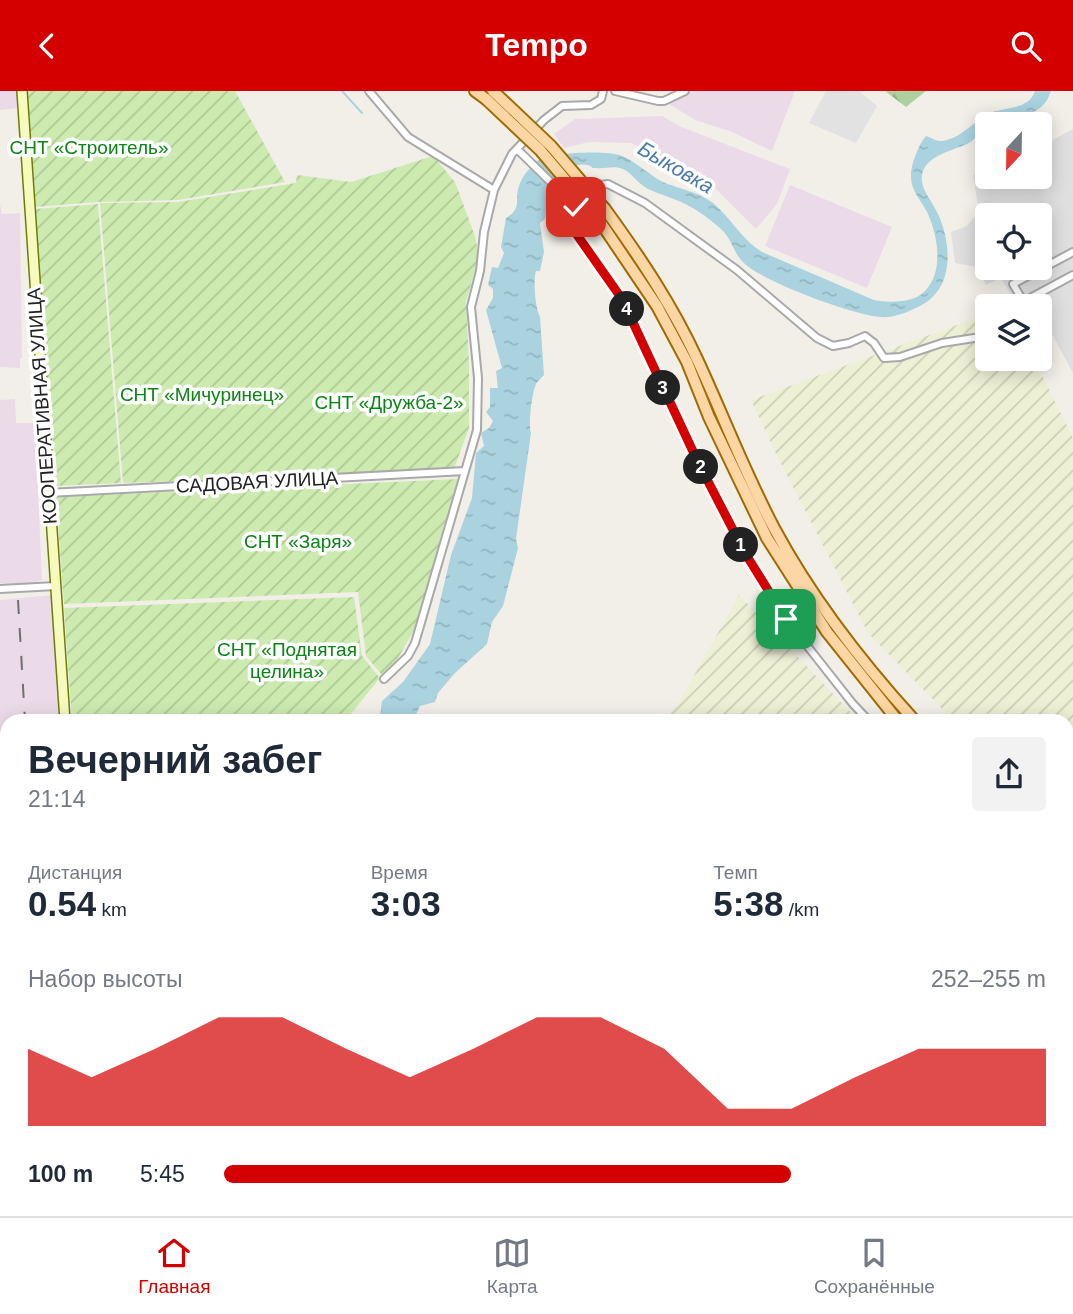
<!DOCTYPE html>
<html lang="ru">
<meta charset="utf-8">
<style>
body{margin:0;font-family:Helvetica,sans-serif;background:#f2f2f3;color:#1f2937;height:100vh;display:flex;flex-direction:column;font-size:26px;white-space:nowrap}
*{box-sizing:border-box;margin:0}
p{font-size:23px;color:#747a83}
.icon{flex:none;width:38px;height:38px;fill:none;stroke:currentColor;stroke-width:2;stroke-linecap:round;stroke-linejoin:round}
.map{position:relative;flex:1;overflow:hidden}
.panel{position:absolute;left:0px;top:623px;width:1074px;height:502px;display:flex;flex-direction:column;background:#fff;border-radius:21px 21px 0 0;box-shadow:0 4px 18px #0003}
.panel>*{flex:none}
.needle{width:46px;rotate:202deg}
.fabs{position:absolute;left:975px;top:21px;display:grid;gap:14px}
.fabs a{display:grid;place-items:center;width:77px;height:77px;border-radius:7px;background:#fff;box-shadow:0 4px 18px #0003;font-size:35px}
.pin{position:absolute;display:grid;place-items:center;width:60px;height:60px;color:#fff;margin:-30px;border-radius:14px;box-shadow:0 4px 10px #0006}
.km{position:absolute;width:35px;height:35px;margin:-18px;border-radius:50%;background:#222;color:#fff;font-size:19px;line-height:35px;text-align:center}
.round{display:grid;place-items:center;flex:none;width:74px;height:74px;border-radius:7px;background:#f2f2f3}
.overview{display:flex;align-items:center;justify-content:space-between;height:119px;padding:0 28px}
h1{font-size:38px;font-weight:700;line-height:52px}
.figures{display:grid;grid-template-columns:repeat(3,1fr);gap:10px;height:119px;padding:7px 28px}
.figures div{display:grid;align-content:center}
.figures b{font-size:35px;font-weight:700}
.figures small{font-size:19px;font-weight:400}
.figures p{font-size:19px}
.chart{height:196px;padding:14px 28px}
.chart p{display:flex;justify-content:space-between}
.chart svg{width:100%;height:126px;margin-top:7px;fill:#d40000;opacity:.7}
ul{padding:0 28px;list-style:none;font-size:23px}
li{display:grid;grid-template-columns:112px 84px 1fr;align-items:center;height:52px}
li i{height:18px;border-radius:9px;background:#d40000}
header{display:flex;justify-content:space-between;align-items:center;height:91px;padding:0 28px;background:#d40000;color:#fff;font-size:32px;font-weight:700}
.dock{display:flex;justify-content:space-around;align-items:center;height:98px;border-top:2px solid #e0e1e3;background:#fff;font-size:19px;color:#747a83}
.dock a{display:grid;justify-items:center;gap:4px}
.dock .current{color:#d40000}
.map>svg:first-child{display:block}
.residential{fill:#e0dfdf;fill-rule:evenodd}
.industrial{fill:#ebdbe8}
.farmland{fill:url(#farmland-furrows)}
.forest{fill:url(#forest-firs)}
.garden{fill:url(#garden-furrows)}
.parking{fill:#e2e2e2}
.water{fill:url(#water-ripples)}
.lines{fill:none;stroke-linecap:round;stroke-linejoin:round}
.stream{stroke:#aad3df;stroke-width:2}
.street-casing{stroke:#a9a9a9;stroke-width:10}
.secondary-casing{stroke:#707d05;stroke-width:12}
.primary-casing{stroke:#a06b00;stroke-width:14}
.street{stroke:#fff;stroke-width:6}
.secondary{stroke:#f7fabf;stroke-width:9}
.primary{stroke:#fcd6a4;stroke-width:10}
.rail{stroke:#707070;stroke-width:2;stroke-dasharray:14 14;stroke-linecap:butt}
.primary-bridge-casing{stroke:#a06b00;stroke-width:14;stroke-linecap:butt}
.primary-bridge{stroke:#fcd6a4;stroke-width:10}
.route-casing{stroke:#fff;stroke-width:14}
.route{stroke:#d40000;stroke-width:9}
.labels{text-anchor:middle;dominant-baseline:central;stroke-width:7;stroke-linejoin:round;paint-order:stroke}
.park-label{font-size:19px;fill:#0c8416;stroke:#fff}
.street-label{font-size:19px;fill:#222;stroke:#fff}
.water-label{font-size:21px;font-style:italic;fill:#4a7aab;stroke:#fff}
</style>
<header><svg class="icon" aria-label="back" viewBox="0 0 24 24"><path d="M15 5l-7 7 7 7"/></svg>Tempo<svg class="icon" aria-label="search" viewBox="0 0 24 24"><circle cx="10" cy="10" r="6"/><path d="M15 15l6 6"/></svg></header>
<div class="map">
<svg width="1073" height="1125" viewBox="0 0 1073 1125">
<defs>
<pattern id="farmland-furrows" width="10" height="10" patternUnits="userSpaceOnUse" patternTransform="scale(1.75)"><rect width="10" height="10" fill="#eef0d5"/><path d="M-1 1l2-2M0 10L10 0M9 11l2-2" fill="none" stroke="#ccceb7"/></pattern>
<pattern id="forest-firs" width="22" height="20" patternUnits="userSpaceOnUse" patternTransform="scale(1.75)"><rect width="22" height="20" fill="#add19e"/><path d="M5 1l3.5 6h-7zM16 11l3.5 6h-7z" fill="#95b388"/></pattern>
<pattern id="garden-furrows" width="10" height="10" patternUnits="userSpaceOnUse" patternTransform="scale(1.75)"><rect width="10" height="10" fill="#cdebb0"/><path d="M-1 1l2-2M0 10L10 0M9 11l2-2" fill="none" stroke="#b0c997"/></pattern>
<pattern id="water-ripples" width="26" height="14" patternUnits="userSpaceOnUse" patternTransform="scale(1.75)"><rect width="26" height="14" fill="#aad3df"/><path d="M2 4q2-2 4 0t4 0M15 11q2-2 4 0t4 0" fill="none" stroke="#92b5bf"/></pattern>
</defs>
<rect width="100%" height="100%" fill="#f2efe9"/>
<path class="residential" d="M1073,38V282L1040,221V215H1017L1001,187L986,194L977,176L955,172L951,141L967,135L979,121L973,84L987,78V86H1040V56ZM987,124H1040V177H987Z"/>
<path class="industrial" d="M0,0H18L19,17L0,19Z
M691,0H795L772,60L732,41L695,29L669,13Z
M662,25L679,35L790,78L777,113L756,138L713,95L631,52L589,51L564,57L554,43L575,28Z
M790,94L892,136L867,197L765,155Z
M0,113L2,123L20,122L22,267L20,268V277L0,276Z
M15,308L16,332H35L42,489L29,494L0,492V309Z
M53,504L61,630H7V795L0,819V509Z
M7,819V973L0,975V845Z"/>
<path class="farmland" d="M987,223V268H1034L1073,347V739L1068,736V630H954L868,542L777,365L751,309Z
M739,504L859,630H663L677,615Z
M1068,809L1073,813V1125H809L806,1118H1068Z"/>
<path class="forest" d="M885,0H926L906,16Z"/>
<path class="garden" d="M26,0H235L285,91L178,109L98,111L35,116Z
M433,65L455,91L475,145L479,166L466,211L469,272V337L454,378L342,385L123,392L100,112L178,111L296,92L297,84L351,91Z
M98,113L121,392L55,395L35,118Z
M458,388L414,539L397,569L382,584L366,565L358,501L64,513L56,406Z
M354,506L362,565L380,587L345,630H72L64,517Z
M7,982V1118H518L521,1125H4L0,1084V991Z"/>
<path class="parking" d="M826,0H859L877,15L856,52L809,32Z"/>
<path class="water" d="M1035,0H1051C1045,17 1038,20 1021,25C1013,27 1007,31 999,30L995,33H987V36C979,40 976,49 967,53C954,59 929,64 923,80C917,95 932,109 938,123C952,154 955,199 918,216C910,220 898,225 888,226C864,229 764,191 745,173C734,164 732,148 722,139C712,130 698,119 687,114C675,107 660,104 648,98C638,93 632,82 623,78C614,74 606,78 597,77C587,77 596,76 587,74C572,71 560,84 550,92L545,128L540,132L544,161L540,180H536C533,188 535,217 540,226L544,284C542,286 537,291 536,293C532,302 528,334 531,342L516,448L518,457L503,515L492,531L487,553L455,582L438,602L435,611L420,615L413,630H377L380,626L382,610L403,591L430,553L451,464L472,407L476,362L484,355L481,342L489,337L493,330L486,321L490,316V297H498L496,280L502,277L486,219L493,207V198L488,194L492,176L498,177L504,162L501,156L506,127C523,117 514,109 519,95C522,85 530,76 538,70C551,61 608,59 622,65C638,72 649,84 663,91C679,98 699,101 713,112C731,127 742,149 762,161L874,209C890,212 914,212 925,200C944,180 938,146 928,123C922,110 910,100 911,84C911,73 919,53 926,45C935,48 937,52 947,49C963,45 974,30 988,23C1005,15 1028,20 1035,0Z
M739,1118H784L787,1125H739Z"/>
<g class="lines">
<path class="stream" d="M342,0L362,22"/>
<g class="street-casing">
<path id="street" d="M369,0L408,46L494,99
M615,0L658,10H664L685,0
M517,58L576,116
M1023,211L1073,184
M1026,215L1013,193L1073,161
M48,402L465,380
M0,498L56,495
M384,588L408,565L415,552L477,339L478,287L471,216L480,180L484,141L494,99L512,63L544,29L562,15L591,14L601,8L603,0
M869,630L853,613L786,528L745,462L697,369L622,208L575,141L571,128C577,113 591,93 608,93L645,112L737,179L817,247L833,255L849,252L865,245L874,252L884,267L900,266L942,252L987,245
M1068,799L1073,803
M240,1118L242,1125
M52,1125L54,1118
M356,1125L382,1118"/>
</g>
<g class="secondary-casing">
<path id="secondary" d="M22,0L65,630
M0,981L7,978"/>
</g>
<g class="primary-casing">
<path id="primary" d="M475,0L486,8
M605,118C640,166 672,214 697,268C723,324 745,382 774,437C811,506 863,573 915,630
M597,126L657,215L687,271L709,326L767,447L827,541L898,630
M1068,763L1073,766
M1068,776L1073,780"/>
</g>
<use href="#street" class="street"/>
<use href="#secondary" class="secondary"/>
<use href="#primary" class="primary"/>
<path class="rail" d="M18,509L25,630
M0,828L7,801"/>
<g class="primary-bridge-casing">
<path id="primary-bridge" d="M493,0L551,55L605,118
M486,8L540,59L597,126"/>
</g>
<use href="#primary-bridge" class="primary-bridge"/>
</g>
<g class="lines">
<g class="route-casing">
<path id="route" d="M576,116L571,128L575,141L622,208L697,369L745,462L786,528"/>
</g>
<use href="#route" class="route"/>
</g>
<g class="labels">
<g class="park-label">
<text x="89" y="56">СНТ «Строитель»</text>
<text x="202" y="303">СНТ «Мичуринец»</text>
<text x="389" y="311">СНТ «Дружба-2»</text>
<text x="298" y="450">СНТ «Заря»</text>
<text x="287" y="558">СНТ «Поднятая<tspan x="287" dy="22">целина»</tspan></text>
</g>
<g class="street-label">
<text transform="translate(42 315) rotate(-94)">КООПЕРАТИВНАЯ УЛИЦА</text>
<text transform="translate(257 391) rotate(-3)">САДОВАЯ УЛИЦА</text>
</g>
<g class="water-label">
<text transform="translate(676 76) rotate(30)">Быковка</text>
</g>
</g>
</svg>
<div class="fabs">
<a><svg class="needle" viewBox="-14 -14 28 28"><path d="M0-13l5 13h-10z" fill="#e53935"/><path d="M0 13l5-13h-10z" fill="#747a83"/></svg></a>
<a><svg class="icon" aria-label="locate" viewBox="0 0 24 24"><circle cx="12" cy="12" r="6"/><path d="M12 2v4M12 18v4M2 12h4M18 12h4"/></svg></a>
<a><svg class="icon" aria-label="layers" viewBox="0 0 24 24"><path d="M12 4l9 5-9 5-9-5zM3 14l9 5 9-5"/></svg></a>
</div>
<div class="pin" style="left:786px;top:528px;background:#1e9e55"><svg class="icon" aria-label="arrive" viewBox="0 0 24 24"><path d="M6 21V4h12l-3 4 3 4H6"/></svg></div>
<div class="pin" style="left:576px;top:116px;background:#d93025"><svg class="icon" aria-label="check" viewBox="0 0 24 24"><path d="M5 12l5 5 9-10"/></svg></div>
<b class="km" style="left:741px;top:454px">1</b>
<b class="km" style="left:701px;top:376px">2</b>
<b class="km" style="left:663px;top:297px">3</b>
<b class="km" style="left:627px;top:218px">4</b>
<section class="panel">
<div class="overview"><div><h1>Вечерний забег</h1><p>21:14</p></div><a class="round"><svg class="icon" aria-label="share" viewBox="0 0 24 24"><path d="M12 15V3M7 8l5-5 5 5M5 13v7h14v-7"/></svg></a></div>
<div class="figures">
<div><p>Дистанция</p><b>0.54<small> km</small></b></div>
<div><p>Время</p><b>3:03</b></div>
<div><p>Темп</p><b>5:38<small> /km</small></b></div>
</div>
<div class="chart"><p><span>Набор высоты</span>252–255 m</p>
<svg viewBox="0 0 160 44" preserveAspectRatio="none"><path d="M0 44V17L10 27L20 17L30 6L40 6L50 17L60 27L70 17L80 6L90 6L100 17L110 38L120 38L130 27L140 17L150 17L160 17V44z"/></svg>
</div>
<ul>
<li><b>100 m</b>5:45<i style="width:69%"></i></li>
</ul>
</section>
</div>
<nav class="dock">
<a class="current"><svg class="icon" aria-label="home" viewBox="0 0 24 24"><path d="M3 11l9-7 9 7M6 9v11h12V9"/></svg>Главная</a>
<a><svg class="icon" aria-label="map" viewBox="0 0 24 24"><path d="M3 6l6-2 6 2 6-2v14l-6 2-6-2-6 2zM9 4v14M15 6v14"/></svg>Карта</a>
<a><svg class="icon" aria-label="saved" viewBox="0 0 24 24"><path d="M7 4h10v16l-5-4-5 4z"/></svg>Сохранённые</a>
</nav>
